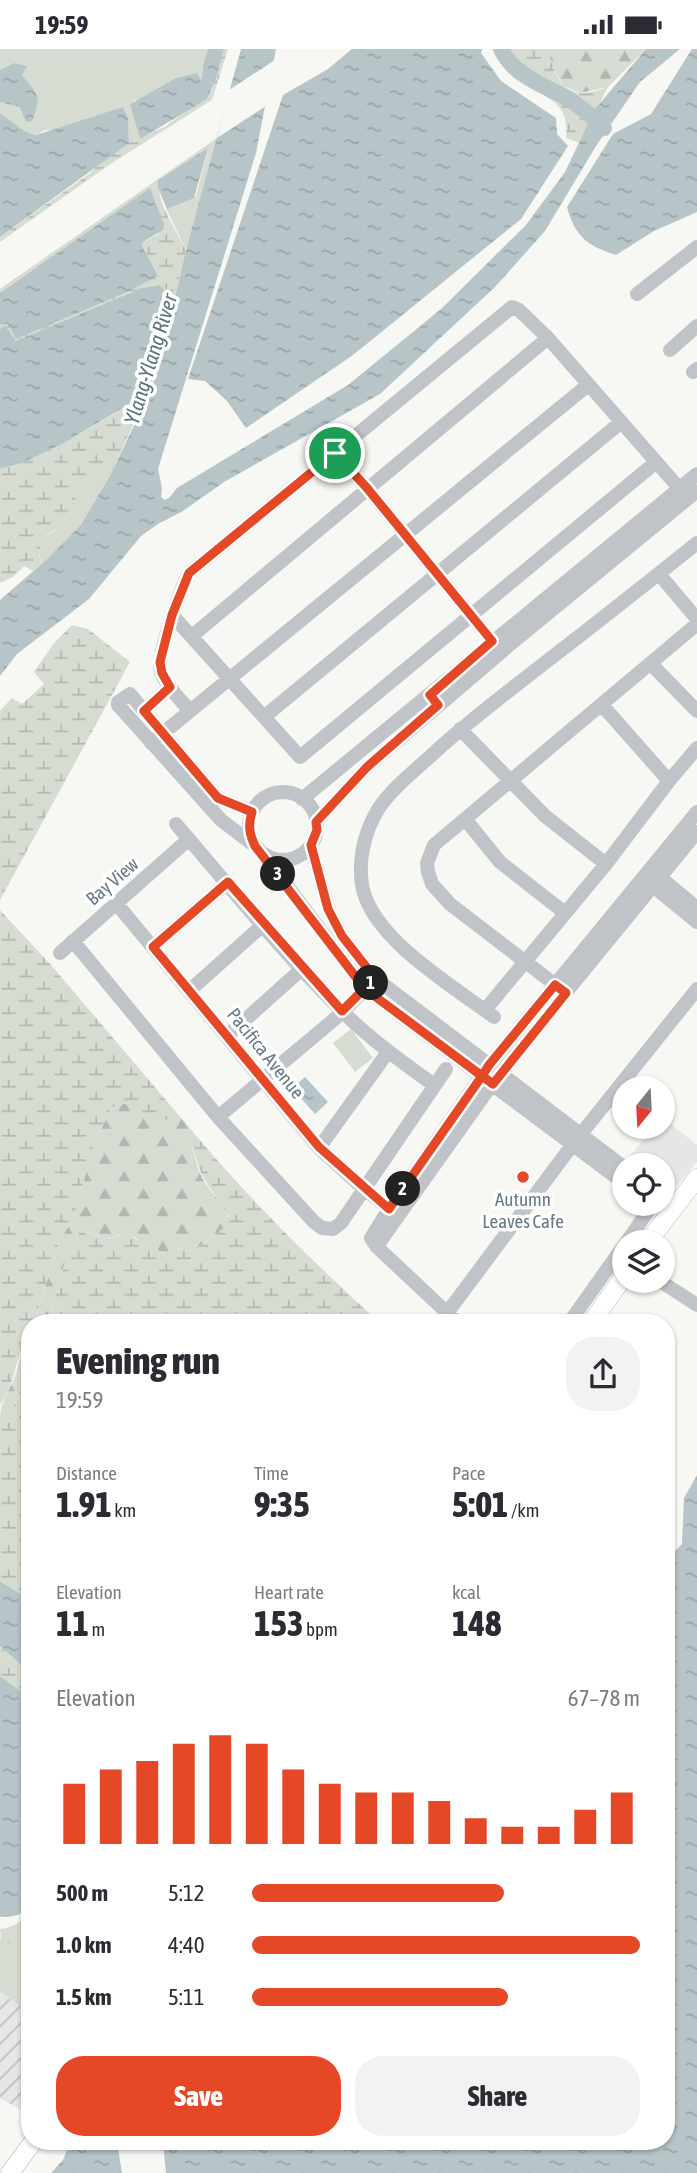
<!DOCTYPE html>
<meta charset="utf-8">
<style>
body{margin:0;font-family:"Asap Condensed",sans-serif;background:#f2f2f3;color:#2b2b33;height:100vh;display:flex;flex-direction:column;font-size:26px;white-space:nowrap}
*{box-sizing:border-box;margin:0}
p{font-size:23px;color:#7c7c81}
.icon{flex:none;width:38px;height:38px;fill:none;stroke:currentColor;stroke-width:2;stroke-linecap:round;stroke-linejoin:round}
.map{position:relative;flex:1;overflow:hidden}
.details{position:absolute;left:21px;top:1265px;width:654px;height:836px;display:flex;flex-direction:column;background:#fff;border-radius:28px;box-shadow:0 2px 5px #0004}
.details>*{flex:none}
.needle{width:46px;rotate:198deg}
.tools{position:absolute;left:612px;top:1027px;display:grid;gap:14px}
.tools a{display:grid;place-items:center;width:63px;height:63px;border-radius:50%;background:#fff;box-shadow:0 2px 5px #0004;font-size:35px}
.pin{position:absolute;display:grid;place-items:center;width:60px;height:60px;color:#fff;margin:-30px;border:4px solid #fff;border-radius:50%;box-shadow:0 2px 7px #0007}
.km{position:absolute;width:35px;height:35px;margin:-18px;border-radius:50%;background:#222;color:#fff;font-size:19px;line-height:35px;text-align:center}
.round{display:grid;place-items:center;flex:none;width:74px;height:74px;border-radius:28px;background:#f2f2f3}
.summary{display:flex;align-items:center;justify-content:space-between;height:119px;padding:0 35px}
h1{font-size:38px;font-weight:800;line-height:52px}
.stats{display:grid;grid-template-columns:repeat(3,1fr);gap:10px;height:119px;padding:7px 35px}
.stats div{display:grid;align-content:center}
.stats b{font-size:35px;font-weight:800}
.stats small{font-size:19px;font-weight:400}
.stats p{font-size:19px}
.chart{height:196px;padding:14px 35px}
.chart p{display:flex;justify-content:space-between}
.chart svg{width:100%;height:126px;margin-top:7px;stroke:#e44827;stroke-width:6}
.action{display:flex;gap:14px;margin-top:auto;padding:14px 35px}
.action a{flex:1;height:80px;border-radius:28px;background:#e44827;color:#fff;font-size:28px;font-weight:800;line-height:80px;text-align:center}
.action a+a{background:#f2f2f3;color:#2b2b33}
ul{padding:0 35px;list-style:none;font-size:23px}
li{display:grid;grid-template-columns:112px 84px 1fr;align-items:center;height:52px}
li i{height:18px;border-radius:9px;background:#e44827}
.status{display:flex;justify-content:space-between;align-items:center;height:49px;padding:0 35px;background:#fff;direction:ltr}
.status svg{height:19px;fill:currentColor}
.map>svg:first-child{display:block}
.built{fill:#e5e6e5}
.industrial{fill:url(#industrial-furrows)}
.green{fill:#d7dcd3}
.forest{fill:url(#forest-firs)}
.wetland{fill:url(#wetland-marsh)}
.water{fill:url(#water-ripples)}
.pier{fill:#f7f7f4}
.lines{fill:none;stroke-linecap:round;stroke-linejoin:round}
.river{stroke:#b7c5c8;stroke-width:16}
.major-casing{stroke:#b3b8bc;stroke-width:19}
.minor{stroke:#c0c4c8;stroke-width:14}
.major{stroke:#fff;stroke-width:18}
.route-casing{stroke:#fff;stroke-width:14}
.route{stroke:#e44827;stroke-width:9}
.poi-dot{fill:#e44827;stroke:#fff;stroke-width:2.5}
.labels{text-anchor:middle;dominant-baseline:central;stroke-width:7;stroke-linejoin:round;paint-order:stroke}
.street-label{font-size:19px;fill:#667985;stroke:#fff}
.poi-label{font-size:19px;fill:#667985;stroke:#fff}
.water-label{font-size:21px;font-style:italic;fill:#5d747a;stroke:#fff}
</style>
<div class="status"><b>19:59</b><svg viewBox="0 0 49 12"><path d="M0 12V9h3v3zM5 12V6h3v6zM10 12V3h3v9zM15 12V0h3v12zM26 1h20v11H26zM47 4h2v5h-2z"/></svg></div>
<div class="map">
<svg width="697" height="2124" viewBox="0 0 697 2124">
<defs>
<pattern id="industrial-furrows" width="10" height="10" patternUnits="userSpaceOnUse" patternTransform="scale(1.75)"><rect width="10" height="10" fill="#e5e6e5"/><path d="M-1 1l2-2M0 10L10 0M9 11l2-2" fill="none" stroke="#bdbfbf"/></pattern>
<pattern id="forest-firs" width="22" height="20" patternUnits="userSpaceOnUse" patternTransform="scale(1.75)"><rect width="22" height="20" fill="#d7dcd3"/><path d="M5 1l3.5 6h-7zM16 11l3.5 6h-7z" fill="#b2b7b1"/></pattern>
<pattern id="wetland-marsh" width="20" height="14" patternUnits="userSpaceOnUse" patternTransform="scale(1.75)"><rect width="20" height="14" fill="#d7dcd3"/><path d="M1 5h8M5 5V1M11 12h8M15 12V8" fill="none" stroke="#b2b7b1"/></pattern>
<pattern id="water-ripples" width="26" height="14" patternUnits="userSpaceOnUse" patternTransform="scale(1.75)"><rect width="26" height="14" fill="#b7c5c8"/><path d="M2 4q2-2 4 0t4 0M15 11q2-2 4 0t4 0" fill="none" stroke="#99a5a8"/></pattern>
</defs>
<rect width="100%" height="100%" fill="#f7f7f4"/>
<path class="built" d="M663,1069L697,1096V1113L668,1147L663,1143V1116H631L626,1112L654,1078H663Z"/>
<path class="industrial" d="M0,1942L30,1965V2066L0,2049Z"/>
<path class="green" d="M0,0H208L203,16L202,29L133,52L140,90L129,94V83L45,81L36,86L26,83L0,64V53L21,58L37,45L22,26L26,17L14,14L0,21Z
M216,94L186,201L165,157L167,160L196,147L208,99Z
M99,422L111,425L81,477L41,516L39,503L43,488L54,483L71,465L77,445L84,434Z
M351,980L373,1009L355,1023L333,994Z
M28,1888L30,1911L25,1914L24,1920L30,1925V1965L0,1942V1890L12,1892Z"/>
<path class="forest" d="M549,0H646L608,38L580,44L564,37L551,16Z
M122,1055H135L173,1065L171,1057L199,1090L193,1089L190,1091C194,1104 197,1118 202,1129C210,1143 226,1157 230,1172C220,1185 206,1190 195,1202L173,1200L166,1205L144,1195L135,1188L120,1186L107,1190L80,1182L67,1206L47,1274H34L60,1190L72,1173L94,1096L111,1059Z
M30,1284V1319L13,1359L0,1370C0,1353 9,1343 15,1327C20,1312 22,1298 30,1284Z
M30,1864V1904L27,1888L7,1894L1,1891L0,1880C12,1879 21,1873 30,1864Z"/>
<path class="wetland" d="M224,0H228L212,51L109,116L0,193V188L89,125L107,108L129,94L166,77L211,43Z
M493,0H549C551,17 559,42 580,44C588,45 600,40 608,38L579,94L566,89C570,52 546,49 521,34C507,26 499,14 493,0Z
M217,89L216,94L158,131C157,154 176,181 186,201L159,318L111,425L99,422L84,434L77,445L71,465L63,477L43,488L39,503L41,516L33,522L24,517L13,528L0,534V420C51,404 97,375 143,347L158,236L142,239L15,293L6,277L0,280V276L8,275L16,289L125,244L157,227L142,197L143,193L159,185L150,140L0,244V240Z
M72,576L88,580L130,613L0,851V662L12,649L22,655L44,635L34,623L54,594Z
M0,861L51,916L171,1057L173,1065L172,1072L143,1064L139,1057C129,1053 121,1055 111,1059L94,1096L72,1173L60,1190L34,1274H30C30,1283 27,1287 23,1296C15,1316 13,1338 0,1356Z
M193,1089L199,1090C255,1156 316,1216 380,1274H47L67,1206L80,1182L107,1190L127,1185L165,1205L173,1200L195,1202C206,1190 221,1185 229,1172V1167L202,1127L190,1091Z
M30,1319V1551L0,1532V1370L13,1359Z
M0,1597L30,1624V1649L0,1627Z"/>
<path class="water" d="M208,0H224L216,30L207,50L140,90L130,55L176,29L197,24L200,30L202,29L203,16Z
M241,0H276L256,104L158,420L162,439L161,448L165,451L170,448L177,439L348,336L441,260L526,176L565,123L595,60L646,0H680L640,33L596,97L545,182L495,238L380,345L224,433L183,462L158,475L141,487L89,550L17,605L0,627V551L44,513L81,476L111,425L149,345L159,318L186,201Z
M352,0H482L481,4L501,32L556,69L557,85L568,97L521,170L353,306L246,379L227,352L205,332L188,330L283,46L328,20Z
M692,0H697V163L654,182L616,206C588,197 575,188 567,158L613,85L651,65Z
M14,14L27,17L22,26C39,47 42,47 32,72L26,73L20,58L0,53V21Z
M123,58L128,70L129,94L0,188V64L26,83L36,86Z
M208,99L194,149L167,160L158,139V131Z
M150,139L164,175L163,181L143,193L142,197L158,227L125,244L16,290L8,275L0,276V244Z
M159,236L163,239L160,275L148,303L154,317L143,347L62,395L24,413L0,420V280L6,277L16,292L142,239Z
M305,1028L328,1053L315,1065L292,1039Z
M697,1426V2124H166L163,2093H667V1510L682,1495L684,1449Z
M0,1532L30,1551V1624L0,1597Z
M0,1627L30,1649V1858C19,1868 14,1867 0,1868Z
M70,2093H117L122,2124H51L63,2111Z"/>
<path class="pier" d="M278,9L269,55L217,89L229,41Z"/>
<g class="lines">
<path class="river" d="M501,0C514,27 546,37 570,51C583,59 593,69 604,79"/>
<g class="major-casing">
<path id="major" d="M647,1194L697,1129
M591,1274L625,1226
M10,2124L33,2093"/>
</g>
<path class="minor" d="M637,245L697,198
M670,301L697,277
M693,323L697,320
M335,404L367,439L492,592
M659,525L697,570
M172,566L300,708L655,414
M192,587L548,289
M651,615L697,662
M602,656L669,732
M144,662L170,638
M190,662C180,650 166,637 161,623C156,607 181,540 189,524L512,258L519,261L548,289L679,439
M264,668L620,374
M460,680L545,767L606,815
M151,694L588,336
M249 777a34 34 0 1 1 68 0a34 34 0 1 1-68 0Z
M302,750L697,425
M252,763L218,749L130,645L118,653V656L221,771L255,797
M465,770L500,813L565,864
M316,773L367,718L507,598L697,442
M176,775C230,838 283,904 342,962C370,990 402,1013 434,1036
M311,796L328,860L342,887L375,929L625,1119
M263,805L365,940L625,1135
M655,824L697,859
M647,832L697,873
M116,854L319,1099L363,1139L395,1164
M73,892L218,1068L314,1173L322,1179L333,1180L341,1174L446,1020
M153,898L228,833
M60,904L189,790
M189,942L263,876
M566,944L450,855L432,835L428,823L427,814L434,796L697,575
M485,961L606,815L669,732L697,699
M494,968C453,937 376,892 363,841C357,814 364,782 379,759C393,738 417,720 435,703C469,672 506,644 542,616C594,576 646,535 697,494
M227,987L303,919
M218,1068L343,963L370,935
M319,1099L388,1003
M663,1148L675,1157
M379,1194L500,1024L697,783
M626,1194L653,1155
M660,1232L697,1256
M447,1264L573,1095L697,940
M458,1274L377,1198L371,1189L389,1160L489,1016L697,763
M569,1274L625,1195"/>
<use href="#major" class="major"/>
</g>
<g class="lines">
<g class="route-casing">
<path id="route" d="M335,404L367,439L492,592L430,646L438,656L367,718L316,773L317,781L311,796L328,860L342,887L375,929L342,962L228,833L153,898L319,1098L389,1160L482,1027L489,1016L555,936L566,944L493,1035L482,1027L365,940L255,797C249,784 248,776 252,763L218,749L144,662L170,638L162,624L160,613L172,566L189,524L335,404"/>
</g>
<use href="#route" class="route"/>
</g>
<circle class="poi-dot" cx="523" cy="1128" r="7"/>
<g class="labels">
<g class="street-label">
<text transform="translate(112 832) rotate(-41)">Bay View</text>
<text transform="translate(266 1004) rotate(51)">Pacifica Avenue</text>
</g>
<g class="poi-label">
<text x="523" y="1150">Autumn<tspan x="523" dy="22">Leaves Cafe</tspan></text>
</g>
<g class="water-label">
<text transform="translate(150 310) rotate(-73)">Ylang-Ylang River</text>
</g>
</g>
</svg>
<div class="tools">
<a><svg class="needle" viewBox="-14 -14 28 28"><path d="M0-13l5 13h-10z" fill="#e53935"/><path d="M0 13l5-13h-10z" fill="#7c7c81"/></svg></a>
<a><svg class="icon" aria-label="locate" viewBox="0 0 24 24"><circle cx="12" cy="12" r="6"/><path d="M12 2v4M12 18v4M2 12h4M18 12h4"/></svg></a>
<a><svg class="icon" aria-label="layers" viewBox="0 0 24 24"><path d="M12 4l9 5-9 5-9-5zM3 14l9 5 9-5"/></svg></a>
</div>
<div class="pin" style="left:335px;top:404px;background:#1e9e55"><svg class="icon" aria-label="arrive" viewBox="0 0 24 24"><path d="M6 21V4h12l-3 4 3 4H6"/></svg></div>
<b class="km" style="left:371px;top:934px">1</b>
<b class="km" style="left:403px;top:1140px">2</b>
<b class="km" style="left:278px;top:825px">3</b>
<section class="details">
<div class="summary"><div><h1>Evening run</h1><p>19:59</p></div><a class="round"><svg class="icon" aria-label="share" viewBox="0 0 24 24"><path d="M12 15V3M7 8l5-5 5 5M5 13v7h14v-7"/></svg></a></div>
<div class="stats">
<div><p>Distance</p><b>1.91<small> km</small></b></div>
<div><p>Time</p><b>9:35</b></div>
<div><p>Pace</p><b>5:01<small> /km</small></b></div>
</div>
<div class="stats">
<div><p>Elevation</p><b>11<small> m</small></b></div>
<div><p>Heart rate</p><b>153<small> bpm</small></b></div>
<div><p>kcal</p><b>148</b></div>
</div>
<div class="chart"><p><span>Elevation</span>67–78 m</p>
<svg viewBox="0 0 160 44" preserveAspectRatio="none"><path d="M5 44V23M15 44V18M25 44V15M35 44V9M45 44V6M55 44V9M65 44V18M75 44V23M85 44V26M95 44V26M105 44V29M115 44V35M125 44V38M135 44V38M145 44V32M155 44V26"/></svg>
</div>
<ul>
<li><b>500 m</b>5:12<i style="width:65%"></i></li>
<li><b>1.0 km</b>4:40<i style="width:100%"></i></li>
<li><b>1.5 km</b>5:11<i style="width:66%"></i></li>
</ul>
<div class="action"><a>Save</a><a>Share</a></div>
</section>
</div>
